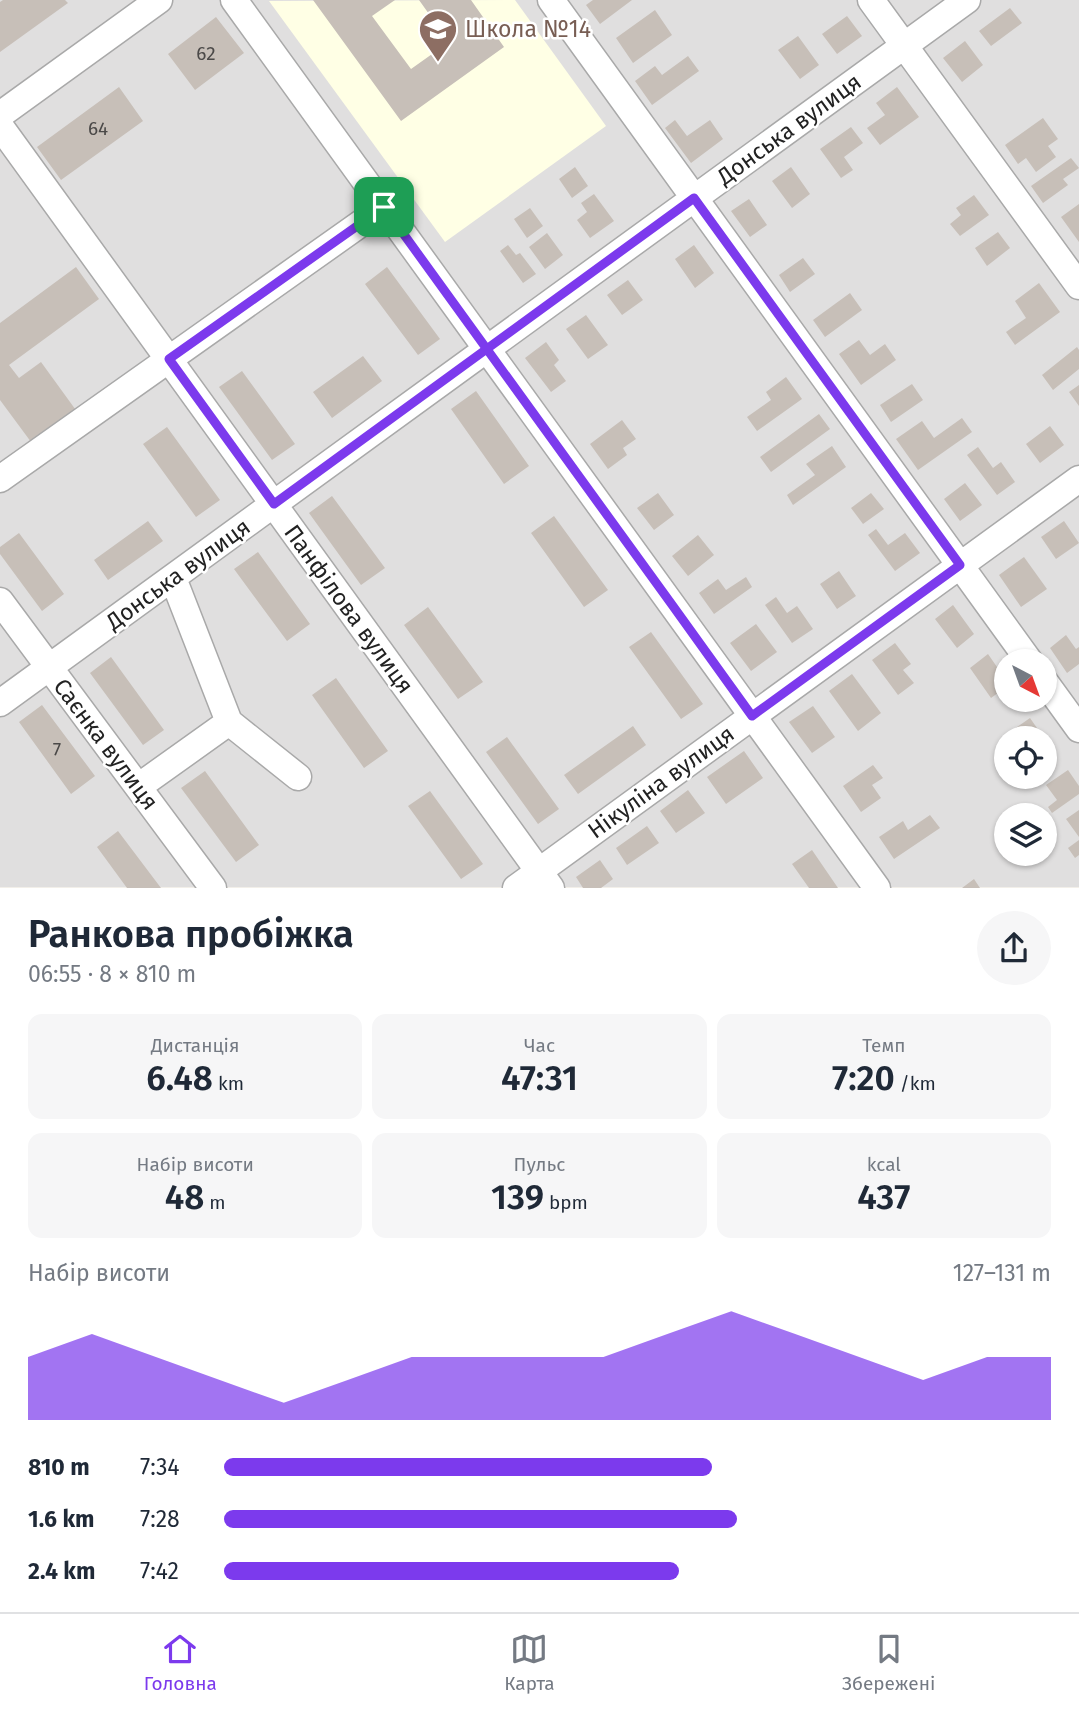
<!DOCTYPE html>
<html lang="uk">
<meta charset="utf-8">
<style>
body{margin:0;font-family:"Fira Sans",sans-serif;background:#f6f6f7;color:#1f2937;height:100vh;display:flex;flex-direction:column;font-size:26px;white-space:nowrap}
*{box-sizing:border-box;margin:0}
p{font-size:23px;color:#747a83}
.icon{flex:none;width:38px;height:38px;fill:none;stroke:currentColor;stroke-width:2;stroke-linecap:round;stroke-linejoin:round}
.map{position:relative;height:888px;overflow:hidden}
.panel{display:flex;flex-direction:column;background:#fff;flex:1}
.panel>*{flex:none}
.needle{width:46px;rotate:139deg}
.fabs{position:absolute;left:994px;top:649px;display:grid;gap:14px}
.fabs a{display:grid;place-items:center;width:63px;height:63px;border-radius:50%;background:#fff;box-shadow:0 2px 5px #0004;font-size:35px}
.pin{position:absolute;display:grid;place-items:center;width:60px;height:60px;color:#fff;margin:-30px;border-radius:14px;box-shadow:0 4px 10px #0006}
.round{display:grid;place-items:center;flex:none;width:74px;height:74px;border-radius:37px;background:#f6f6f7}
.headline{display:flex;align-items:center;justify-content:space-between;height:119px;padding:0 28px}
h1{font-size:38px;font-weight:600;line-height:52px}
.figures{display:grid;grid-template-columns:repeat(3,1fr);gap:10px;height:119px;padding:7px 28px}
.figures div{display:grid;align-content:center;border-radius:14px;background:#f6f6f7;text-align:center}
.figures b{font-size:35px;font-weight:600}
.figures small{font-size:19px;font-weight:400}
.figures p{font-size:19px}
.chart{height:196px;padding:14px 28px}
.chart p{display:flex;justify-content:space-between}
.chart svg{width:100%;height:126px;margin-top:7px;fill:#7c3aed;opacity:.7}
ul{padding:0 28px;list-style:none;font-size:23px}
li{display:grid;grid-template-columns:112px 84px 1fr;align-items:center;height:52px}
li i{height:18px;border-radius:9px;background:#7c3aed}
.menu{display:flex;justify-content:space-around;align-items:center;height:98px;border-top:2px solid #e0e1e3;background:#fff;font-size:19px;color:#747a83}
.menu a{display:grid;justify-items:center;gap:4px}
.menu .on{color:#7c3aed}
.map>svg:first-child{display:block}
.residential{fill:#e0dfdf;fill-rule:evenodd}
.education{fill:#ffffe5}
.building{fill:#c7bfb8}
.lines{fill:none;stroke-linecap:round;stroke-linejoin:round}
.minor-casing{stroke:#a9a9a9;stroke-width:29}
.minor{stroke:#fff;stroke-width:26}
.route-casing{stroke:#fff;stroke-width:14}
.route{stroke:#7c3aed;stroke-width:9}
.labels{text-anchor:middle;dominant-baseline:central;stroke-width:5;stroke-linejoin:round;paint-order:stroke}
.number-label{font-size:19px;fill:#4b4948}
.education-label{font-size:23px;fill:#785e54;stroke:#fff;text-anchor:start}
.street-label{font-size:23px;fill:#222;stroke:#fff}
</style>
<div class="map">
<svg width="1079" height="888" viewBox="0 0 1079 888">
<rect width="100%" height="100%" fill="#f2efe9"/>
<path class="residential" d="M0,0H1079V887H0ZM1006,662H1045V700H1006ZM1006,738H1045V777H1006ZM1006,816H1045V854H1006Z"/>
<path class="education" d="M515,0L606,126L445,242L269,1Z"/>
<path class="building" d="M3,0H65L68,3L0,52V2Z
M313,0H395L372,16L411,69L449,42L419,0H471L504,47L401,121Z
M593,0H632L600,24L586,5Z
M1010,8L1022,23L991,46L979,31Z
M655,10L672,35L633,63L616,38Z
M847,16L862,36L837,54L822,34Z
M216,17L244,53L195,90L168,54Z
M798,36L819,65L800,79L778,50Z
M965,41L983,65L962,82L943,58Z
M688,56L699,71L652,105L635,81L655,66L662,75Z
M119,87L143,121L61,180L37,147Z
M897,87L919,117L880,145L867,128L885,115L876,103Z
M1043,118L1058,139L1048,146L1056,157L1036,172L1026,158L1018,164L1005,145Z
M675,120L687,136L710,120L723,139L691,163L665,128Z
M851,127L863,143L844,157L853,170L841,178L820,149Z
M1071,158L1079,168L1063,179L1068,185L1043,203L1031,186Z
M575,167L588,186L572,198L559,179Z
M791,167L810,194L792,208L772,181Z
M594,194L614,221L590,238L577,220L587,212L581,203Z
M974,195L989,215L960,236L950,224L961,215L956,208Z
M749,199L767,225L750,237L731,211Z
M1079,204V242L1061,217Z
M530,208L543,226L527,238L514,219Z
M998,232L1010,248L987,266L975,248Z
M547,233L563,255L545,269L529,247Z
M508,245L516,255L520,253L536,274L523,283L500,251Z
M694,245L714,273L695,288L675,259Z
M803,258L815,274L790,292L779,275Z
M76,267L99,299L9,365L19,378L41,362L78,413L34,446L0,400V323Z
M387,267L440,339L418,355L365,284Z
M628,280L643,300L622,315L607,295Z
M1039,283L1060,312L1015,345L1006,332L1026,318L1015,301Z
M850,293L862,310L825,337L813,320Z
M586,315L608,345L588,359L566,329Z
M859,340L870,355L885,344L896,360L861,385L839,354Z
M546,342L559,360L554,365L566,381L551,392L525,358Z
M1077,347L1079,350V369L1053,390L1042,375Z
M363,356L382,381L332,418L313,392Z
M242,371L295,444L272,460L219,387Z
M786,377L802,399L757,431L747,417L771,400L766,392Z
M912,384L923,400L891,422L880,405Z
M1079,385V406L1069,392Z
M476,391L529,466L504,484L451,409Z
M819,414L830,429L771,472L760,457Z
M962,418L972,432L918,470L896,439L922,421L934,438Z
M622,420L636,439L623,448L627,455L608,469L590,444Z
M1050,426L1064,445L1040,463L1026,444Z
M167,427L220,500L196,517L143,444Z
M832,446L846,467L793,505L787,495L815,475L806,464Z
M978,447L993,468L1001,462L1015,482L997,495L967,455Z
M965,483L982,505L960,521L944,499Z
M658,493L674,515L654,530L637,508Z
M871,493L884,509L863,524L851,508Z
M332,496L385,568L361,585L309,513Z
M554,516L608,590L584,607L531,533Z
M148,521L163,541L108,580L94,560Z
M1064,521L1079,543L1056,559L1041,537Z
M876,529L888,545L905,533L920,553L895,571L868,535Z
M19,533L64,594L42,611L0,554V547Z
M698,535L714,555L688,576L672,556Z
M258,552L310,624L287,641L234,569Z
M1024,557L1047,589L1021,607L999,575Z
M839,571L856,596L837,609L820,584Z
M746,577L752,587L714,614L699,593L718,579L726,590Z
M776,597L787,613L797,606L813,629L792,643L765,605Z
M953,605L974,634L957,648L935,619Z
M428,607L483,682L458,699L404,625Z
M756,624L777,652L751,671L730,643Z
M651,632L703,704L681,719L629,647Z
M1066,635L1076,649L1079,647V664L1067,673L1050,648Z
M895,643L911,664L903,670L914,683L898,695L872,660Z
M988,654L1006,680V687L991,698L970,668Z
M111,657L164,730L143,745L90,673Z
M852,674L881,713L858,731L829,691Z
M336,678L388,751L364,768L312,695Z
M42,705L95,776L71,794L19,722Z
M813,706L835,737L812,753L789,722Z
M1030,718L1044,738H1014L1010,732Z
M633,726L646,745L578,794L564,775Z
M507,737L559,809L538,824L486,752Z
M744,751L763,778L726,804L707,777Z
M873,765L883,778L872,785L881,798L861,812L843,786Z
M1068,770L1079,786V794L1052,813L1048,807L1057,800L1046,785Z
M205,771L259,845L236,862L181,788Z
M688,790L705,813L676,833L660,811Z
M430,791L483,864L461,879L408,806Z
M1079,810V837L1066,819Z
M930,815L940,828L894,859L879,837L903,821L908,830Z
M647,826L659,843L627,865L616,848Z
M118,831L161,888H127L97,847Z
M1079,840V855L1075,858L1068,848Z
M812,850L838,888H809L792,864Z
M600,860L613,879L601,888H583L576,877Z
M974,879L980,888H962Z"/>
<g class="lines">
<g class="minor-casing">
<path id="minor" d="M234,0L877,888
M551,0L1030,662
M871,0L1079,286
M0,115L159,0
M0,126L551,888
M0,479L384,207
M173,578L229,722L298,777
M0,601L213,888
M1045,682L1079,729
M0,703L967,0
M138,787L229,722
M516,888L1079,479"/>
</g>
<use href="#minor" class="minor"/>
</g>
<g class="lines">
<g class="route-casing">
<path id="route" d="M384,207L169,359L274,504C414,402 554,300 694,198L960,565L752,716C630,546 507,377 384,207"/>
</g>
<use href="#route" class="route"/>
</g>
<defs>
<g id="school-pin" transform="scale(2.0125)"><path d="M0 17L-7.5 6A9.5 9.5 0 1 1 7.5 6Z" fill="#8d6e63" stroke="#fff"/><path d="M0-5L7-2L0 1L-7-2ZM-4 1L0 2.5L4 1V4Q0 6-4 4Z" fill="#fff"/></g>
</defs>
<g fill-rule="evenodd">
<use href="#school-pin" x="438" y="29"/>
</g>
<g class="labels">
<g class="number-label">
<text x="206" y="53">62</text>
<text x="98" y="128">64</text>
<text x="57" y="749">7</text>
</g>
<g class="education-label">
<text x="465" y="29">Школа №14</text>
</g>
<g class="street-label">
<text transform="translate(789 129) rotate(-36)">Донська вулиця</text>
<text transform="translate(178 574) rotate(-36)">Донська вулиця</text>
<text transform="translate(349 609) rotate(54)">Панфілова вулиця</text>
<text transform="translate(106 744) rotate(53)">Саєнка вулиця</text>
<text transform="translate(661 782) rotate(-36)">Нікуліна вулиця</text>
</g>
</g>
</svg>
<div class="fabs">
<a><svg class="needle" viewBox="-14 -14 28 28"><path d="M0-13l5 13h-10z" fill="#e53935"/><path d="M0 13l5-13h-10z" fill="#747a83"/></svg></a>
<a><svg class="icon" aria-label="locate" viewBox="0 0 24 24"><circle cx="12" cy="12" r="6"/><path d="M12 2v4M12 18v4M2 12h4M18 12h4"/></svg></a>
<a><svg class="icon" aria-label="layers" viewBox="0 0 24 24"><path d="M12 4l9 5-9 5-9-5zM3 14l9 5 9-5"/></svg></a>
</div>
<div class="pin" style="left:384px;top:207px;background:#1e9e55"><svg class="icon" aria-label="arrive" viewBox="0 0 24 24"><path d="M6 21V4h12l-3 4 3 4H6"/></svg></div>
</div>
<section class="panel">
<div class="headline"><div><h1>Ранкова пробіжка</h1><p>06:55 · 8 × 810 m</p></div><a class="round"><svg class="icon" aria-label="share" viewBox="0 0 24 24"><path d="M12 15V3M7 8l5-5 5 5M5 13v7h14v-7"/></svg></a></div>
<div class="figures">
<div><p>Дистанція</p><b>6.48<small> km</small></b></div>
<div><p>Час</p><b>47:31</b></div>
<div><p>Темп</p><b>7:20<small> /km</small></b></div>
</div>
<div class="figures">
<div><p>Набір висоти</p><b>48<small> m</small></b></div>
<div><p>Пульс</p><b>139<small> bpm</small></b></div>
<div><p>kcal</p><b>437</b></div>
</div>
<div class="chart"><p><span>Набір висоти</span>127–131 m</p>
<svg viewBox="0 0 160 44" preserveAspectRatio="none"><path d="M0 44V22L10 14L20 22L30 30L40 38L50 30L60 22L70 22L80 22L90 22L100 14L110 6L120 14L130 22L140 30L150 22L160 22V44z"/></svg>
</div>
<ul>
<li><b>810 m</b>7:34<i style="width:59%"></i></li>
<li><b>1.6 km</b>7:28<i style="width:62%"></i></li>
<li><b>2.4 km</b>7:42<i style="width:55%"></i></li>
</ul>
</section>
<nav class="menu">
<a class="on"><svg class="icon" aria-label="home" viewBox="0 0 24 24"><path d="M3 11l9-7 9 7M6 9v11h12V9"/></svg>Головна</a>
<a><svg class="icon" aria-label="map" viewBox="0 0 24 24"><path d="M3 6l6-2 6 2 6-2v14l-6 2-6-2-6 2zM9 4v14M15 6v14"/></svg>Карта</a>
<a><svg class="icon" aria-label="saved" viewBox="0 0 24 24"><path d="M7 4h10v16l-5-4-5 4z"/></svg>Збережені</a>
</nav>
